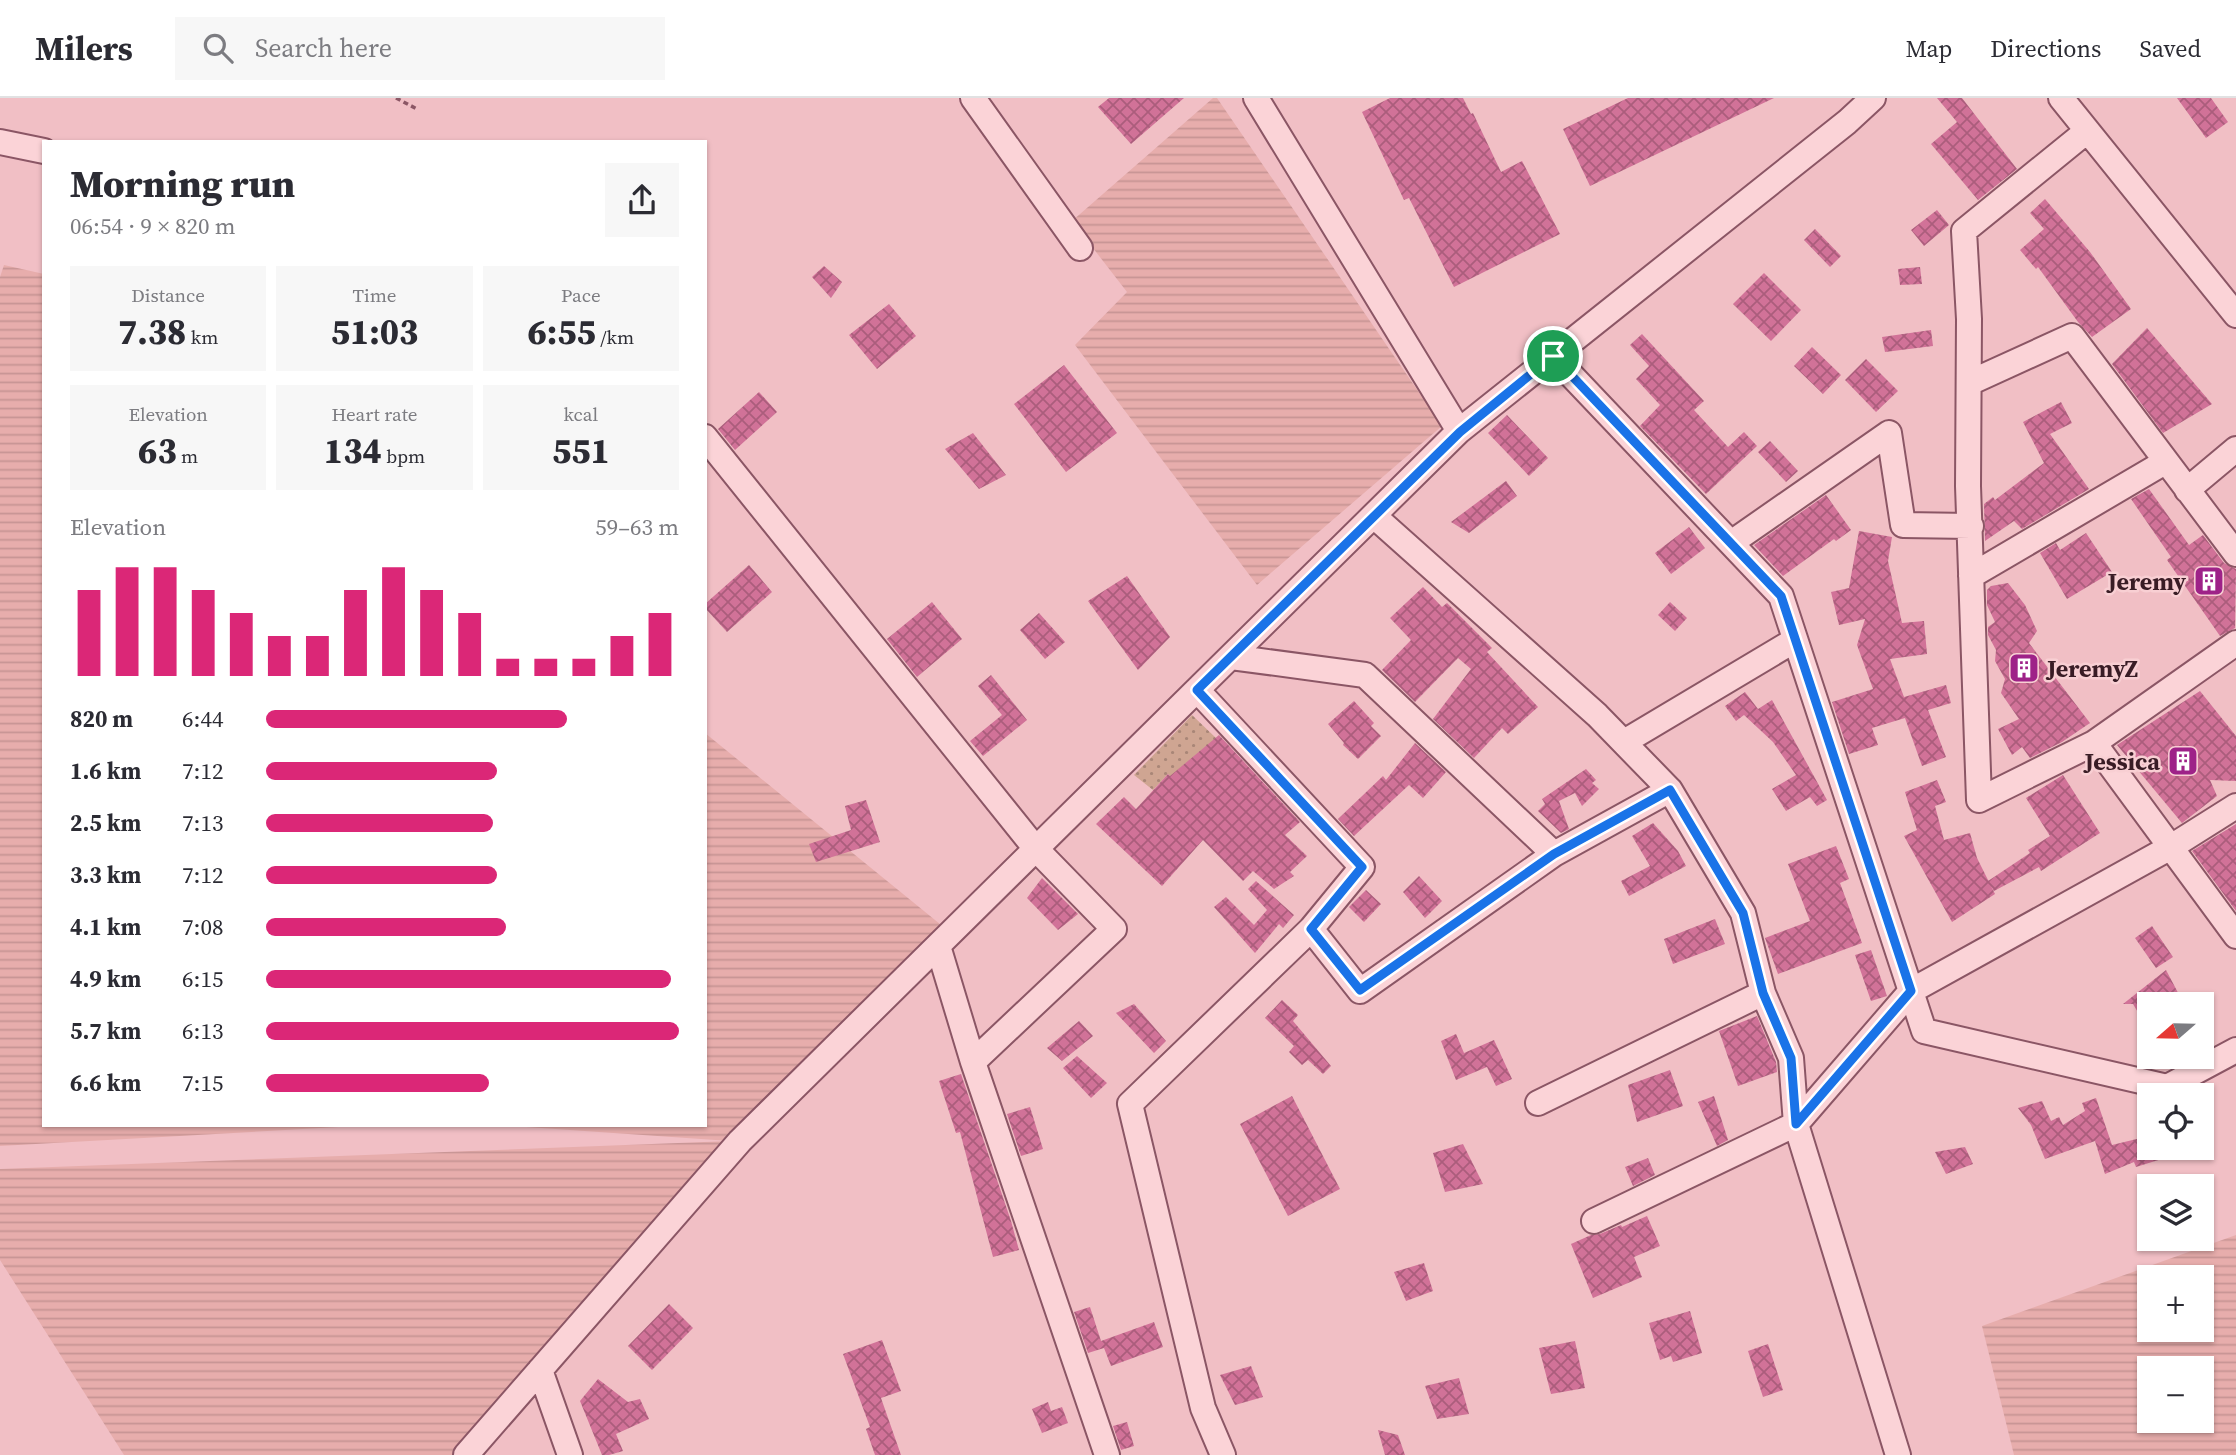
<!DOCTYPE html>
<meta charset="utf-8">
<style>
body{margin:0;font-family:"Source Serif 4",serif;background:#f7f7f7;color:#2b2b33;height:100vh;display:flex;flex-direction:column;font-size:26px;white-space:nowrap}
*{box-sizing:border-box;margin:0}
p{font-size:23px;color:#7c7c81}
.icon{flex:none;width:38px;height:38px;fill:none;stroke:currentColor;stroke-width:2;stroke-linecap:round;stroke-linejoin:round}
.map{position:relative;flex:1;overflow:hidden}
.sheet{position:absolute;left:42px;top:42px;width:665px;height:987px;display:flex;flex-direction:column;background:#fff;border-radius:0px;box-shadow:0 2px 5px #0004}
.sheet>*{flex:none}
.needle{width:46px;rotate:250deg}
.controls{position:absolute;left:2137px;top:894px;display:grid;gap:14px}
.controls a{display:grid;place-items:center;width:77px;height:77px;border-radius:0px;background:#fff;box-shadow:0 2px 5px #0004;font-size:35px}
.pin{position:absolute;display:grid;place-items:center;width:60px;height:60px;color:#fff;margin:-30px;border:4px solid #fff;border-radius:50%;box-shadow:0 2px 7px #0007}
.round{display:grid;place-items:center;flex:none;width:74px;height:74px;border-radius:0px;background:#f7f7f7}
.headline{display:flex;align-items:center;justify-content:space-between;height:119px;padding:0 28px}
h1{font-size:38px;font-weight:800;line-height:52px}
.stats{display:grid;grid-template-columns:repeat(3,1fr);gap:10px;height:119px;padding:7px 28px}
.stats div{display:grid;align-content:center;border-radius:0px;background:#f7f7f7;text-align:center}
.stats b{font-size:35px;font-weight:800}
.stats small{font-size:19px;font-weight:400}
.stats p{font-size:19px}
.chart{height:196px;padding:14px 28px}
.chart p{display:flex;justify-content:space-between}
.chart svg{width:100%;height:126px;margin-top:7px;stroke:#db2777;stroke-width:6}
ul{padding:0 28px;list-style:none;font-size:23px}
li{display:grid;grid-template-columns:112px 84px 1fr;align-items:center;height:52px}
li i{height:18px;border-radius:9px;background:#db2777}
header{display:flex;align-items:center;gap:42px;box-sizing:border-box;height:98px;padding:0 35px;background:#fff;border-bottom:2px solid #e1e1e2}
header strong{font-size:33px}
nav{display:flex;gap:38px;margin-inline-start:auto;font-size:24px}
.search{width:490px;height:63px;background:#f7f7f7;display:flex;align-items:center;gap:18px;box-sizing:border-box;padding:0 24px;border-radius:0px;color:#7c7c81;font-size:26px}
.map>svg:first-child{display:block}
.farmland{fill:url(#farmland-rules);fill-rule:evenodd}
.park{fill:url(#park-dots)}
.building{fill:url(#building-cross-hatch)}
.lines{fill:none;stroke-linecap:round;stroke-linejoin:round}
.street-casing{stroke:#8b5665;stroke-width:28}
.path{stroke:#8b5665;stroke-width:3.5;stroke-dasharray:5 3.5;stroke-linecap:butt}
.street{stroke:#fbd3d7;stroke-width:24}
.route-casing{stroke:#fff;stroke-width:14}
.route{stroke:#1a73e8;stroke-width:9}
.labels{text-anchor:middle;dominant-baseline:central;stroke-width:5;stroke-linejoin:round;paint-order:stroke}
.poi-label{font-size:24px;font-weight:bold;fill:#391c25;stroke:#f8cfd3;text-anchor:end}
</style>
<header>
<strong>Milers</strong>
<div class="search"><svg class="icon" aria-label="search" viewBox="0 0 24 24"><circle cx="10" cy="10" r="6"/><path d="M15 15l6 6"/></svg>Search here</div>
<nav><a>Map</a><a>Directions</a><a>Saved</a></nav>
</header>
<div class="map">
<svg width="2236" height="1357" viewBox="0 0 2236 1357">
<defs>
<pattern id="farmland-rules" width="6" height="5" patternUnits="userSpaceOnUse" patternTransform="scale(1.75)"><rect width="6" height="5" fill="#e7adac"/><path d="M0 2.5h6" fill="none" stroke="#c79494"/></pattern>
<pattern id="park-dots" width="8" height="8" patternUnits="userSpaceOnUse" patternTransform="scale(1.75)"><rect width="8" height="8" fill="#cfa592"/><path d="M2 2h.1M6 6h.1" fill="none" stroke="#a98677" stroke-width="1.8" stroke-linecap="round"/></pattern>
<pattern id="building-cross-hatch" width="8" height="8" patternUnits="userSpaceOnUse" patternTransform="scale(1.75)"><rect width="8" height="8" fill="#d17298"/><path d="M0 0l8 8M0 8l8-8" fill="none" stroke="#ab5d7c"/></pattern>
</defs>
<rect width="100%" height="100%" fill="#f1bfc5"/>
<path class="farmland" d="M1213,0H1217L1442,328L1257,487L1075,247L1127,194L1072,123Z
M4,167L44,176V1027H374L0,1048V179Z
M705,635L951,835L454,1357H124L0,1162V1071L730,1043L498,1027H705Z
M2236,1137V1357H2014L1982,1228ZM2149,1180H2202V1232H2149ZM2202,1270V1323H2149V1270Z"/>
<path class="park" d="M1192,617L1216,640L1245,750L1168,676L1153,692L1134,677Z"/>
<path class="building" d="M1109,0H1184L1131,46L1098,9Z
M1390,0H1463L1471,16L1473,15L1501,74L1522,63L1560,136L1454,189L1409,100L1404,102L1362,14Z
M1628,0H1774L1590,88L1563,31Z
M1937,0H1962L2017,71L1978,102L1931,46L1957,24Z
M2177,0H2211L2228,24L2206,40Z
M2045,101L2090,154L2131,211L2092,239L2078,224L2038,169L2036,171L2020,152L2044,131L2030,115Z
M1937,112L1949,127L1924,148L1911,132Z
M1815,131L1841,158L1830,169L1804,142Z
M824,168L842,184L831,200L812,179Z
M1920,169L1922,186L1900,187L1898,171Z
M1764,175L1801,212L1771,243L1733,206Z
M889,206L916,238L877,271L849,237Z
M2147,230L2212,306L2163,335L2112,266Z
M1931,232L1933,248L1885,254L1882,239Z
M1642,236L1704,303L1694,312L1728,349L1744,334L1757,348L1706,396L1640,328L1660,307L1636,281L1649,268L1630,247Z
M1812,249L1841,277L1823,296L1794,268Z
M1866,261L1898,293L1876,314L1845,282Z
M1064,267L1117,335L1066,374L1014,306Z
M759,294L777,314L735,352L718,331Z
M2061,304L2072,325L2050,336L2089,391L2022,431L2014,423L1985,443L1984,406L1993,399L1995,402L2044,365L2023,324Z
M1507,317L1548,360L1529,378L1488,335Z
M973,335L1006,377L979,391L945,351Z
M1770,343L1798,373L1786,384L1758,354Z
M1506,383L1517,398L1469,435L1451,424Z
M2149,391L2189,447L2203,437L2224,465L2236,471L2235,530L2220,538L2167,462L2171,459L2131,401Z
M1826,397L1851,432L1836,443L1834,441L1783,478L1754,447Z
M1689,429L1705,450L1671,476L1655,455Z
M1859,433L1892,439L1888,463L1902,525L1924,523L1927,556L1890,561L1904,599L1946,587L1951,605L1928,612L1946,659L1922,668L1905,620L1872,630L1878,647L1849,656L1832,604L1873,591L1857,547L1865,521L1839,527L1831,494L1849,490Z
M2086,435L2112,474L2067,501L2040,455L2056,445L2060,452Z
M749,467L772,494L727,534L705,510V506Z
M1127,478L1170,539L1138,572L1088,503Z
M2008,485L2025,507L2037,533L2029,545L2090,625L2062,644L2030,660L2022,649L2012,657L1998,631L2019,621L2001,595L2005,581L1995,563L1996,552L1988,537V529L1995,524L1987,507V492L1991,488Z
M1423,489L1442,509L1447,505L1492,550L1487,554L1538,609L1508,636L1502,630L1474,660L1433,621L1471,571L1458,560L1415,604L1382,572L1411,542L1390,520Z
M932,504L962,541L917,579L887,541Z
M1670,504L1687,520L1675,533L1658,517Z
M1039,515L1065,544L1045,561L1020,532Z
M991,577L1027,622L983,658L970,643L1002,617L978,588Z
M2200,593L2236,638V683L2210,682L2217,698L2182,725L2117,647Z
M1745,594L1758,611L1772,602L1827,702L1817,708L1810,699L1786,713L1772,691L1796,677L1773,644L1744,617L1736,623L1725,608Z
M1354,603L1374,625L1371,628L1381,638L1358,661L1343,647L1344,645L1328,626Z
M1219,637L1300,724L1285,737L1307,758L1290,774L1294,778L1274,791L1253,773L1243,783L1203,742L1162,788L1096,726L1124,699L1136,711L1168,676L1170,678Z
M1415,645L1446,674L1423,700L1409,687L1354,738L1338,721L1383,678L1386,682Z
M1586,671L1596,682L1592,685L1599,691L1582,708L1575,695L1559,703L1569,731L1561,735L1538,713L1545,706L1542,701Z
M2063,677L2100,735L2041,773L2039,769L1994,793L1988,783L2030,755L2028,752L2050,738L2026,700Z
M1937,682L1946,704L1935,708L1944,742L1970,735L1977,760L1995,796L1952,824L1904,738L1917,732L1905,694Z
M866,702L880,744L816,764L809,746L851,732L845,708Z
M1653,725L1678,753L1686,768L1629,798L1621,783L1650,768L1632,738Z
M2236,726V813L2192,753Z
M1836,748L1849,781L1840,785L1862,845L1778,876L1765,840L1810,823L1788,766Z
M1419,778L1442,803L1425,820L1403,794Z
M1042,780L1078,816L1058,832L1027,800Z
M1256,783L1294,817L1283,830L1279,826L1255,855L1214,809L1226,799L1254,827L1267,812L1248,791Z
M1366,792L1381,806L1364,824L1349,809Z
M1715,821L1725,846L1673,866L1664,841Z
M2152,828L2173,859L2156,870L2135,840Z
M1871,852L1887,898L1871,903L1855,857Z
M2166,872L2184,906H2149V933L2133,906H2123Z
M1282,902L1298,917L1293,923L1331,968L1323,976L1308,962L1302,967L1289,954L1294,948L1265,920Z
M1134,906L1166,943L1154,955L1116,915Z
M1757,918L1776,964L1777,974L1738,988L1719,933Z
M1079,923L1093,938L1062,963L1047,950Z
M1456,936L1464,955L1494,942L1512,981L1496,988L1487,969L1456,982L1441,943Z
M1077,958L1107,985L1091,1000L1063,970Z
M1670,972L1683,1008L1637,1024L1628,987Z
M961,976L1011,1123L1019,1152L993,1159L960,1034L956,1035L939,983Z
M1292,998L1340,1091L1288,1118L1240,1026Z
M1714,998L1728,1042L1717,1048L1698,1004Z
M2096,1000L2112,1047L2149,1038V1050H2183L2184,1054L2136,1069L2134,1064L2105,1076L2095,1043L2045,1061L2031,1027L2018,1010L2042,1003L2051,1023L2059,1019L2063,1027L2085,1013L2082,1005Z
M1030,1009L1043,1051L1021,1058L1007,1016Z
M1463,1046L1483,1086L1445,1094L1433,1055Z
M1965,1049L1973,1066L1946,1076L1935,1054Z
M1648,1060L1655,1077L1633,1088L1625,1069Z
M1647,1118L1660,1148L1634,1159L1642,1179L1593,1200L1571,1146L1591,1137L1600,1136L1621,1127L1622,1129Z
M1424,1165L1433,1193L1406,1203L1394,1174Z
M669,1206L693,1230L652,1272L628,1248Z
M1090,1209L1101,1243L1154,1224L1163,1249L1111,1268L1104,1250L1088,1255L1074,1214Z
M1690,1213L1702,1255L1673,1264L1671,1258L1660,1262L1649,1225Z
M882,1242L901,1293L881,1300L901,1357H875L866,1331L870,1329L843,1256Z
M1575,1243L1585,1290L1551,1296L1539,1250Z
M1768,1246L1783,1292L1763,1299L1748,1253Z
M1251,1268L1263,1299L1235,1307L1220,1277Z
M1459,1280L1469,1316L1437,1321L1425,1288Z
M598,1281L628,1304L640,1301L649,1321L616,1336L623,1353L609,1357H602L580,1303Z
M1048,1304L1051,1313L1062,1309L1068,1325L1042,1335L1032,1311Z
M1127,1324L1134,1348L1121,1352L1113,1328Z
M1378,1332L1398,1337L1405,1357H1385Z"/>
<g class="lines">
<g class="street-casing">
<path id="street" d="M973,0L1080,150
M1256,0L1459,333L1847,24L1873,0
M2061,0L2236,217
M2087,33L1964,133L1969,221L1968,388L1979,702L2094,645L2236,838
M0,44L44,53
M1553,258L1781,498L1924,933L2167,989L2236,952
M1969,285L2072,238L2236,456
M705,339L1036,751L1114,831L973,964
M2187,392L2236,351
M1374,418L1597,617L1670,692L1743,815L1763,895L1791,960L1796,1026L1594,1123
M1731,445L1889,335L1903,427L1971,428
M1971,478L2165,364
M1231,559L1365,577L1554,756L1670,692
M1197,592L1362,769L1311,831L1130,1006L1203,1310L1223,1357
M1624,644L1795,542
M2094,645L2236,545
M1311,831L1360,893L1554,756
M938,848L973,964L1107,1357
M1538,1005L1763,895
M540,1272L570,1357
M466,1357L740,1043L1459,333
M1898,1357L1796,1026L1911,893L2171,749L2236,708"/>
</g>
<path class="path" d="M396,0L417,11"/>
<use href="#street" class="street"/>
</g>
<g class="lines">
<g class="route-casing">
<path id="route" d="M1553,258L1781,498L1911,893L1796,1026L1791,960L1763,895L1743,815L1670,692L1554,756L1360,892L1311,831L1362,769L1197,592L1460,334Z"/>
</g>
<use href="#route" class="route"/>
</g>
<defs>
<g id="building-square" transform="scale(1.575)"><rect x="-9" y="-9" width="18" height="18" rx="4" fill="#9e2288" stroke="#f8cfd3"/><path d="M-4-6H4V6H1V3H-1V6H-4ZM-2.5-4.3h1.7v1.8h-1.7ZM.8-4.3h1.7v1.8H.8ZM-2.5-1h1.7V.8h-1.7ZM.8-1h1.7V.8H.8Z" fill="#fff"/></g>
</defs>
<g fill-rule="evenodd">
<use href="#building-square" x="2209" y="483"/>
<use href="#building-square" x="2024" y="570"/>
<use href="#building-square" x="2183" y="663"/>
</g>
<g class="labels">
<g class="poi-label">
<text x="2186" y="483">Jeremy</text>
<text x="2047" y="570" text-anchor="start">JeremyZ</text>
<text x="2160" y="663">Jessica</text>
</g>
</g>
</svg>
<div class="controls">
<a><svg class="needle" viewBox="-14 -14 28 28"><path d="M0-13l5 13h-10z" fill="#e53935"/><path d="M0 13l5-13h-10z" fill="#7c7c81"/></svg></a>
<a><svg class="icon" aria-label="locate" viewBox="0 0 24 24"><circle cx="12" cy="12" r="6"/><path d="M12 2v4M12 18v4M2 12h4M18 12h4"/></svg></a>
<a><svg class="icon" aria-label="layers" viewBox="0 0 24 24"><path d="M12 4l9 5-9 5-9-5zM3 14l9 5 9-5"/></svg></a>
<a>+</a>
<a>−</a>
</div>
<div class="pin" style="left:1553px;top:258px;background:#1e9e55"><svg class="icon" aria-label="arrive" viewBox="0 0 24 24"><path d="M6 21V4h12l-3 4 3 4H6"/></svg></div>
<section class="sheet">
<div class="headline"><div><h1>Morning run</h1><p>06:54 · 9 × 820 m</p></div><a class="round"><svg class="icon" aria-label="share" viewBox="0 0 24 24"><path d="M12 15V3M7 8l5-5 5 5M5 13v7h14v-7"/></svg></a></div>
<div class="stats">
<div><p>Distance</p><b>7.38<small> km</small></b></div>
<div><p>Time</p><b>51:03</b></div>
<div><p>Pace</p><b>6:55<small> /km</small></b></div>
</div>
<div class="stats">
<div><p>Elevation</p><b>63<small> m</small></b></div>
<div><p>Heart rate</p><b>134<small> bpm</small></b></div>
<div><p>kcal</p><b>551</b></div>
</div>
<div class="chart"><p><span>Elevation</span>59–63 m</p>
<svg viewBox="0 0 160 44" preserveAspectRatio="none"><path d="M5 44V14M15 44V6M25 44V6M35 44V14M45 44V22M55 44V30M65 44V30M75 44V14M85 44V6M95 44V14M105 44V22M115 44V38M125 44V38M135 44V38M145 44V30M155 44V22"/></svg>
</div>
<ul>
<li><b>820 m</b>6:44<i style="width:73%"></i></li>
<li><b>1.6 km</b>7:12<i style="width:56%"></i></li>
<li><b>2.5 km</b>7:13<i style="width:55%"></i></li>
<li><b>3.3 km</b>7:12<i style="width:56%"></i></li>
<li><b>4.1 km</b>7:08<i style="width:58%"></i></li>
<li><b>4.9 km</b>6:15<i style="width:98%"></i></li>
<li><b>5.7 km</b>6:13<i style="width:100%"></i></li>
<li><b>6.6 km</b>7:15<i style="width:54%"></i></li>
</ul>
</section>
</div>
